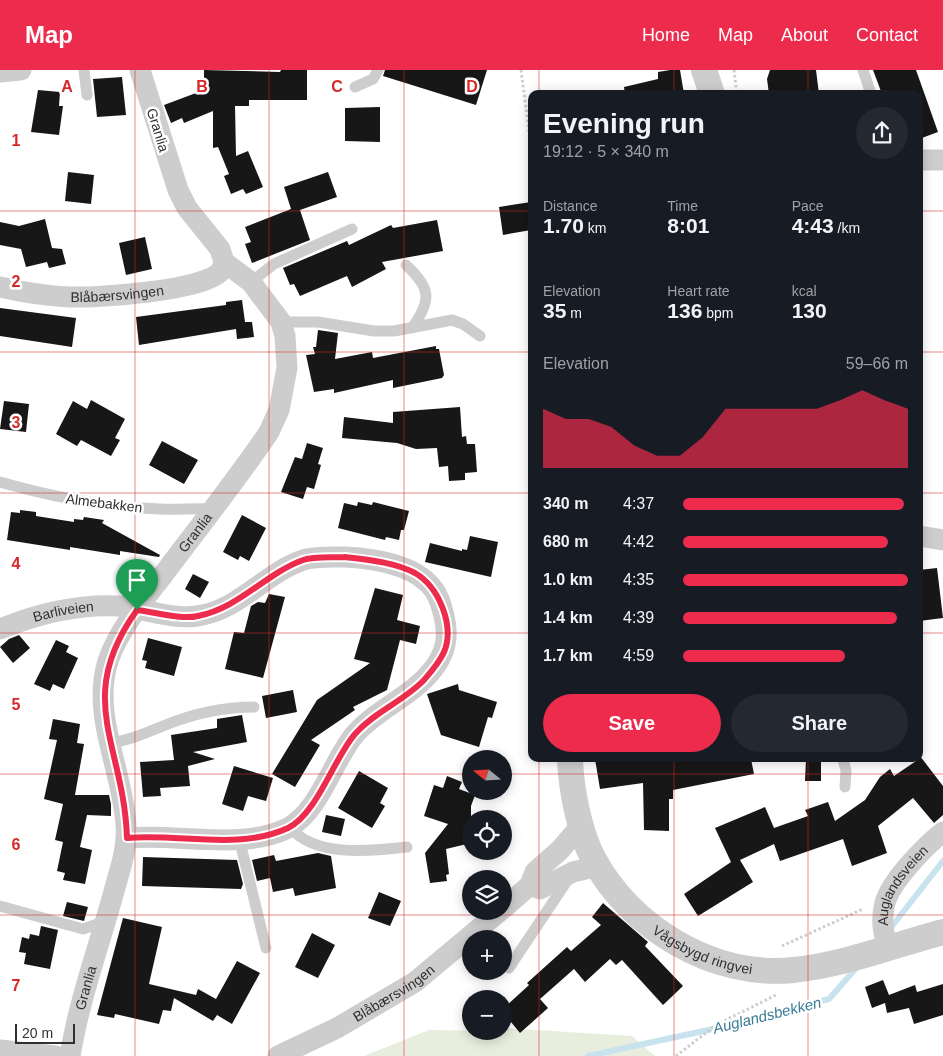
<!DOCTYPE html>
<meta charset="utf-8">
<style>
body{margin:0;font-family:Helvetica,sans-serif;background:#242831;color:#f1f3f6;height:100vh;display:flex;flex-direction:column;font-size:19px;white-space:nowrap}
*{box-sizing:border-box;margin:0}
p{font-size:16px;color:#9ea1a6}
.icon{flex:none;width:28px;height:28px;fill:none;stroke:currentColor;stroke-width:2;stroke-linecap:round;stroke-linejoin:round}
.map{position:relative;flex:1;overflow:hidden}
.side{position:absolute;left:528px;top:20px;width:395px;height:672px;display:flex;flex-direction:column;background:#171b24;border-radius:10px;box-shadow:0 2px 12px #0003}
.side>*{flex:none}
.needle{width:32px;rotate:288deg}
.tools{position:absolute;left:462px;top:680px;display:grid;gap:10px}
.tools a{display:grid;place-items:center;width:50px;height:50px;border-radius:50%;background:#171b24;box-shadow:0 2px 12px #0003;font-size:25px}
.scale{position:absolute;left:15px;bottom:12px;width:60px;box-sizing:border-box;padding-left:5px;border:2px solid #303030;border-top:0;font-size:14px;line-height:18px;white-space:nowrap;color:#303030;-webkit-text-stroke:4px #fff;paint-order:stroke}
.pin{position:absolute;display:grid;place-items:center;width:42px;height:42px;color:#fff;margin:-51px -21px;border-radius:50% 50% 50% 0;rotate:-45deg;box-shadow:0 0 5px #0007}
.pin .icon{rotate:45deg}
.round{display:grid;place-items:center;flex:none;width:52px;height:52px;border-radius:26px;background:#242831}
.overview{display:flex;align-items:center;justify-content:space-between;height:85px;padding:0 15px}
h1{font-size:28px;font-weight:700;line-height:38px}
.metrics{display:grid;grid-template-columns:repeat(3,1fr);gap:8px;height:85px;padding:5px 15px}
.metrics div{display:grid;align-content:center}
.metrics b{font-size:21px;font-weight:700}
.metrics small{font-size:14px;font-weight:400}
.metrics p{font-size:14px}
.chart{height:140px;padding:10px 15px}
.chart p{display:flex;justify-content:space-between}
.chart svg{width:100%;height:90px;margin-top:5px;fill:#ed2c4d;opacity:.7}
.button{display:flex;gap:10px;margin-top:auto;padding:10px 15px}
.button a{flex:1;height:58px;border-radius:30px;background:#ed2c4d;color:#fff;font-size:20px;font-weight:700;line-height:58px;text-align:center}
.button a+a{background:#242831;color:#f1f3f6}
ul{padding:0 15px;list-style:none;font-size:16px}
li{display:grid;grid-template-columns:80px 60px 1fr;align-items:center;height:38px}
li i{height:12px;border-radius:6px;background:#ed2c4d}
header{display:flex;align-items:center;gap:30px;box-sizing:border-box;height:70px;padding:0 25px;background:#ed2c4d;color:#fff}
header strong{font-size:24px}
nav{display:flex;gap:28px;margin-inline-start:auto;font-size:18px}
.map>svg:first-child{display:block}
.green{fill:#e8eede}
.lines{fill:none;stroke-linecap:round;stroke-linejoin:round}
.stream{stroke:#c9e3ee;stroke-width:6}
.building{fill:#171717}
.path{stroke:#cdcdcd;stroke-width:3;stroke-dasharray:2.5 2.5;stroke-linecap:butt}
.service{stroke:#cdcdcd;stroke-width:11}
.minor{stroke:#cdcdcd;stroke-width:21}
.tertiary{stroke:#cdcdcd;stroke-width:26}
.route-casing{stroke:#fff;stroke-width:10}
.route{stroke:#ed2c4d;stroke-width:6}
.grid{fill:none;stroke:#d62828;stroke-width:1;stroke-opacity:0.55}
.labels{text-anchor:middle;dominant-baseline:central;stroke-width:5;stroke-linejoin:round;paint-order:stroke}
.street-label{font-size:14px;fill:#303030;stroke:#fff}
.water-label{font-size:15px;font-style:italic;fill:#3a7b96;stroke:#fff}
.grid-label{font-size:16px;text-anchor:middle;font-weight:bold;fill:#d62828;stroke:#fff;stroke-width:5;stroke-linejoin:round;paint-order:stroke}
</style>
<header>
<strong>Map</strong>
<nav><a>Home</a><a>Map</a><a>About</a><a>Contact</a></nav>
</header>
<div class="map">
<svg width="943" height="986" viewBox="0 0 943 986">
<rect width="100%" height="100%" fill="#fff"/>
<path class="green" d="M504,958L632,966L655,986H364L429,960L504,961Z"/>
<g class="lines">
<path class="stream" d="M889,860L943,791
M588,986L713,959L829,929L858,896"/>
</g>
<path class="building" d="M204,0L280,2L281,0H307V30H249V36H235L236,86L248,81L263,117L246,124L243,119L231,124L224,106L229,104L218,77L213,78V41L184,53L182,48L171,53L164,35L204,20Z
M385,0H487L476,35L383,6Z
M670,0H680L684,24H625L624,17L658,9V2Z
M770,0H816L819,24H769L767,9Z
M873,0H916L938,62L919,69V24H882Z
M122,7L126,45L97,47L93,9Z
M38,20L60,22L59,36H63L59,65L31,62Z
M380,37V72L345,71V38Z
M68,102L94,105L91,134L65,131Z
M328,102L337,127L300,140L310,170L252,193L245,174L251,172L245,157L291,139L284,117Z
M531,132V160L503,165L499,137Z
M45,149L52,178L62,179L66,194L49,198L47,192L26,197L21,179L0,175V152L19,156Z
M437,150L443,181L382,192L386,199L352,217L347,206L300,226L294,214L290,215L283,198L347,171L349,175L391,155L393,158Z
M145,167L152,199L126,205L119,173Z
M242,230L245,252H252L254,267L237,269L236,259L139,275L136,247L226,235V232Z
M0,238L76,248L72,277L0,266Z
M318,260L338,263L335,289L372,282L373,288L436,276V279H439L444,305L442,308L393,318V310L334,323V319L314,322L306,285L315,284L313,277H316Z
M91,330L125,349L115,368L120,370L111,386L81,370L77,376L56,364L73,331L87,339Z
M4,331L29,334L26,362L0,359Z
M460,337L462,367L466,366L467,374H475L477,402L465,403V410L449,411L448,396L439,397L437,378L416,379L397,373L342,368L344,347L393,353V342Z
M162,371L198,390L184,414L149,395Z
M307,373L323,378L318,394L321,395L314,419L307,417L303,429L281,422L295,387L302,389Z
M358,432L372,435L373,432L409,441L404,460H401L399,470L386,467L385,470L338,458L344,433L357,436Z
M20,440L36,442V446L74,452V449L83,450L84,447L104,450L102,453L160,485L159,487L120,481V485L70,477V480L7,470L11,442L20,443Z
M242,445L266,458L249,491L240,486L238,490L223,482Z
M470,466L498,472L491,507L425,492L430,473L462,481V479L467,480Z
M937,498L943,548L919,551V500Z
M193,504L209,512L200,528L185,519Z
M375,518L403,525L397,550L420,556L416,574L400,570L387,620L353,637L355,640L311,670L320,675L295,717L272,704L317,630L370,593L354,589Z
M269,524L285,527L263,608L225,599L234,562L244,563L251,536L258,532L265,533Z
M19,565L30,578L13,593L0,577L9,569Z
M148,568L182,577L174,606L145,598L147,591L142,590Z
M56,570L69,576L66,582L78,588L64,619L53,614L50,621L34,614Z
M458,614L459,620L497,632L492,648L488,647L479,677L441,665L427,624Z
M293,620L297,642L266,648L262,626Z
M242,645L247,672L193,682L215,689L188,696L190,716L160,718L161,726L143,727L140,692L174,690L171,665L217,658V649Z
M53,649L80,654L77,673L84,674L75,725H109L111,734V746L87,745L80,777L92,780L85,814L63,810L65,803L57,801L63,772L55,770L63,734L44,729L57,670L49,669Z
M920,686L943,716V745L934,753L913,728L878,756L887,783L852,796L843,769L780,791L774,774L740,790L753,812L698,846L684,824L731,792L715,758L765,737L774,758L808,746L805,740L828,732L835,751L865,730L880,707L890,699L894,706L919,689Z
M595,689H751L754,704L673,720V729H669V761L644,760L643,713L600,719Z
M806,689H821V711H805Z
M234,696L273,708L266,731L248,726L243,741L222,734Z
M359,701L388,718L380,733L385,736L372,758L338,738Z
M447,706L462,712L459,719L475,725L471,736V773L446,779L449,804L446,805L447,811L430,813L425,783L448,754L424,746L434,715L443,718Z
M326,745L345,749L341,766L322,762Z
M318,783L331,786L336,818L295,826L293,818L273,822L270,808L257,811L252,790L274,785L276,791Z
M143,787L237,790L243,814L241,819L142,816Z
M379,822L401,831L390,856L368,848Z
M67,832L88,837L84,851L63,846Z
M603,833L648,872L645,876L683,916L663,935L622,890L616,895L610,889L585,912L574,899L540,929L548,938L520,963L511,952L504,958V938L529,915L527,913L567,877L571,881L601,855L592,847Z
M123,848L162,857L149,914L196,925L198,919L216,929L237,891L260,903L232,954L217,945L213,951L174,928L171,941L163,940L159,954L115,944L114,948L97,945Z
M41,856L58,860L50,899L24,894L26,883L19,882L22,867L29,869L30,864L39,866Z
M312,863L335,875L318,908L295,897Z
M883,910L889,925L915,915L917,922L943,914V945L914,954L909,938L887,943L885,933L872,938L865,917Z"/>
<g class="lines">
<path class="path" d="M521,0L529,61L531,62
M734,0L737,24
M782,876L863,839
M676,986L716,955L778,924"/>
<path class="service" d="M84,0L87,25
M863,0L871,24
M355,17L373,9L378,0
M406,195C431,218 432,230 412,258
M251,212L274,194L352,159
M281,252H318L374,261H394L452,250L463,254L480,266
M0,412C52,427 106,437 160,439C177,440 194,438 211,439
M111,673C133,669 143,664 163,656C192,644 222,637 254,637
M843,689L846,701L845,717
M290,757C314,788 373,781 407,777
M239,768L266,878
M0,836L83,859L106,851
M509,898L569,808"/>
<g class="minor">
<path d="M0,2L21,0"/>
<path d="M919,90H943"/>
<path id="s1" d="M0,217C22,222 46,226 69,227C96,228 202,221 220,202C222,200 223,195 224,192"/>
<path d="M919,466L943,470"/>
<path id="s2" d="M0,559C37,544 78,534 118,536C144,538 171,550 197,546C238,541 265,503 303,490C314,486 333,487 345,487C371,488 409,494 428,513C438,522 441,534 444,546C449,566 446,582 434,598C413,626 378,638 355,664C333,690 320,741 288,758C242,781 177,763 127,768"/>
<path d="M530,815L540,819L573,802L598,796"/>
<path d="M504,838L530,815L535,802L560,780L582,754"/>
<path id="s3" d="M889,879C883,865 881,848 885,833C891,811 925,776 943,762"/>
<path d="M0,980L56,986"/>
<path id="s4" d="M70,986C79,931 98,879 113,825C119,802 128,779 126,755C123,701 91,645 108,591C119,559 143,531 163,505C198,458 236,411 269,362L279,340L287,298L285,266L281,252L251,212L224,192L220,179L187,138L178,120L140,0"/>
<path id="s5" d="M278,986L337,958L415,912L500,841"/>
</g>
<g class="tertiary">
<path d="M704,0L712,24"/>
<path id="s6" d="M570,689C571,718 579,761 593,788C630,858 713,908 793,900C844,895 894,875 943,862"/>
</g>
</g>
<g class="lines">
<g class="route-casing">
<path id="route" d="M345,487C368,490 394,492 415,503C439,517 455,556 444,582C439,593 431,602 424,610C404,631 374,642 355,664C334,688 317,744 288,758C238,781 179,763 127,768C124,674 73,629 137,540C155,542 180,550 198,546C239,538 265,504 303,490C315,486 332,488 345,487Z"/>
</g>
<use href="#route" class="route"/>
</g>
<path class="grid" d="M135,0V986M269,0V986M404,0V986M539,0V24M674,0V24M808,0V24M0,141H531M919,141H943M0,282H531M919,282H943M0,423H531M919,423H943M0,563H531M919,563H943M539,689V986M674,689V986M808,689V986M0,704H471M504,704H943M0,845H943"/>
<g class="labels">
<g class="street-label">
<text transform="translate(158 60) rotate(73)">Granlia</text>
<text stroke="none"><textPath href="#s1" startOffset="118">Blåbærsvingen</textPath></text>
<text transform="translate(104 433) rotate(7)">Almebakken</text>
<text stroke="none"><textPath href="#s4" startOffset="561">Granlia</textPath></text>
<text stroke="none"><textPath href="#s2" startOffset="66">Barliveien</textPath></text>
<text stroke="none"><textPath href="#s3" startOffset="70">Auglandsveien</textPath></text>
<text stroke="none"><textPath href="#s6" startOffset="250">Vågsbygd ringvei</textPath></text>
<text stroke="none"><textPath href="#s4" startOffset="70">Granlia</textPath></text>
<text stroke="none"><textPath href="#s5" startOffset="132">Blåbærsvingen</textPath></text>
</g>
<g class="water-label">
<text transform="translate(767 945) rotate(-14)">Auglandsbekken</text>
</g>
</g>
<g class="grid-label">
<text x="67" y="22">A</text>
<text x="202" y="22">B</text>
<text x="337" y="22">C</text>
<text x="472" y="22">D</text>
<text x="16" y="76">1</text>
<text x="16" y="217">2</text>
<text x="16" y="358">3</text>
<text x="16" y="499">4</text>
<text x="16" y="640">5</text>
<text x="16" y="780">6</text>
<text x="16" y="921">7</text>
</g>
</svg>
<div class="tools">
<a><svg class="needle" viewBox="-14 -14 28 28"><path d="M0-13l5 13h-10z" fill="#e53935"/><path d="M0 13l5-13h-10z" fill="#9ea1a6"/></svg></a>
<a><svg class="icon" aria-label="locate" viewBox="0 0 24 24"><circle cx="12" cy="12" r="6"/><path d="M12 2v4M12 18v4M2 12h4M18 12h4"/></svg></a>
<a><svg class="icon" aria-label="layers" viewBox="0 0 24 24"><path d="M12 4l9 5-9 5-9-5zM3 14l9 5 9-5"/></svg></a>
<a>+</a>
<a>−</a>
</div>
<div class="scale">20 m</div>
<div class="pin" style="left:137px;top:540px;background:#1e9e55"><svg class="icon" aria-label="arrive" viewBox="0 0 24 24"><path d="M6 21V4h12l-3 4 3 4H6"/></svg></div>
<section class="side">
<div class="overview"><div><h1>Evening run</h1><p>19:12 · 5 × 340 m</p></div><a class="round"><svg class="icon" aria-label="share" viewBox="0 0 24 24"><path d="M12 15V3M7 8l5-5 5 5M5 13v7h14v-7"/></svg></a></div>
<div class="metrics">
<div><p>Distance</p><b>1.70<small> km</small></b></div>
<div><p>Time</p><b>8:01</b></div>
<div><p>Pace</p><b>4:43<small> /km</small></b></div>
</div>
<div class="metrics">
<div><p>Elevation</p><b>35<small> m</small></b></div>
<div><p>Heart rate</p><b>136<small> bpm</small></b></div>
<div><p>kcal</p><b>130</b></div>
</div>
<div class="chart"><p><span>Elevation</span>59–66 m</p>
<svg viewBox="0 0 160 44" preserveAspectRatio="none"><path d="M0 44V15L10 20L20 20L30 24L40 33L50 38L60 38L70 29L80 15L90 15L100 15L110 15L120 15L130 11L140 6L150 11L160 15V44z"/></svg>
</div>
<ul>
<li><b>340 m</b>4:37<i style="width:98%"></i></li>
<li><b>680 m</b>4:42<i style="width:91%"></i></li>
<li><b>1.0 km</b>4:35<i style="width:100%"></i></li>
<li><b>1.4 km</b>4:39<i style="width:95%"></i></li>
<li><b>1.7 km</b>4:59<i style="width:72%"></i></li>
</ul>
<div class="button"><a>Save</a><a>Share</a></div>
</section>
</div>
